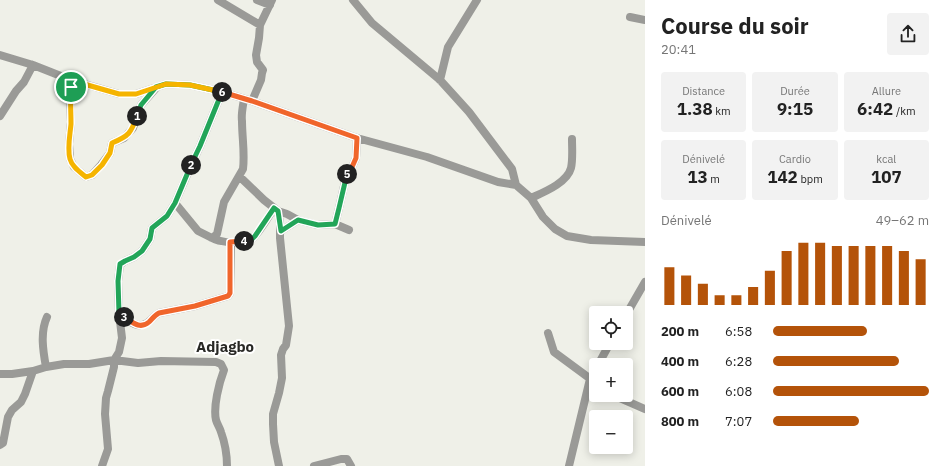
<!DOCTYPE html>
<html lang="fr">
<meta charset="utf-8">
<style>
body{margin:0;font-family:"IBM Plex Sans",sans-serif;background:#f2f2f2;color:#222;height:100vh;display:flex;flex-direction:column;font-size:15px;white-space:nowrap}
*{box-sizing:border-box;margin:0}
p{font-size:13px;color:#767676}
.icon{flex:none;width:22px;height:22px;fill:none;stroke:currentColor;stroke-width:2;stroke-linecap:round;stroke-linejoin:round}
.map{position:relative;flex:1;overflow:hidden}
.details{display:flex;flex-direction:column;background:#fff;width:300px}
.details>*{flex:none}
.buttons{position:absolute;left:589px;top:306px;display:grid;gap:8px}
.buttons a{display:grid;place-items:center;width:44px;height:44px;border-radius:4px;background:#fff;box-shadow:0 2px 10px #0003;font-size:20px}
.pin{position:absolute;display:grid;place-items:center;width:34px;height:34px;color:#fff;margin:-17px;border:2px solid #fff;border-radius:50%;box-shadow:0 1px 4px #0007}
.km{position:absolute;width:20px;height:20px;margin:-10px;border-radius:50%;background:#222;color:#fff;font-size:11px;line-height:20px;text-align:center}
.round{display:grid;place-items:center;flex:none;width:42px;height:42px;border-radius:4px;background:#f2f2f2}
.head{display:flex;align-items:center;justify-content:space-between;height:68px;padding:0 16px}
h1{font-size:22px;font-weight:700;line-height:30px}
.figures{display:grid;grid-template-columns:repeat(3,1fr);gap:6px;height:68px;padding:4px 16px}
.figures div{display:grid;align-content:center;border-radius:4px;background:#f2f2f2;text-align:center}
.figures b{font-size:17px;font-weight:700}
.figures small{font-size:11px;font-weight:400}
.figures p{font-size:11px}
.chart{height:112px;padding:8px 16px}
.chart p{display:flex;justify-content:space-between}
.chart svg{width:100%;height:72px;margin-top:4px;stroke:#b45309;stroke-width:6}
ul{padding:0 16px;list-style:none;font-size:13px}
li{display:grid;grid-template-columns:64px 48px 1fr;align-items:center;height:30px}
li i{height:10px;border-radius:5px;background:#b45309}
main{display:flex;flex:1;min-height:0}
.map>svg:first-child{display:block}
.lines{fill:none;stroke-linecap:round;stroke-linejoin:round}
.minor{stroke:#9a9a97;stroke-width:8}
.split-1-casing{stroke:#fff;stroke-width:8}
.split-2-casing{stroke:#fff;stroke-width:8}
.split-3-casing{stroke:#fff;stroke-width:8}
.split-4-casing{stroke:#fff;stroke-width:8}
.split-5-casing{stroke:#fff;stroke-width:8}
.split-6-casing{stroke:#fff;stroke-width:8}
.split-7-casing{stroke:#fff;stroke-width:8}
.split-1{stroke:#f5b400;stroke-width:5}
.split-2{stroke:#22a559;stroke-width:5}
.split-3{stroke:#22a559;stroke-width:5}
.split-4{stroke:#f0652b;stroke-width:5}
.split-5{stroke:#22a559;stroke-width:5}
.split-6{stroke:#f0652b;stroke-width:5}
.split-7{stroke:#f5b400;stroke-width:5}
.labels{text-anchor:middle;dominant-baseline:central;stroke-width:4;stroke-linejoin:round;paint-order:stroke}
.quarter-label{font-size:15px;font-weight:bold;fill:#282825;stroke:#fffffe}
</style>
<main>
<div class="map">
<svg width="645" height="466" viewBox="0 0 645 466">
<rect width="100%" height="100%" fill="#eff0e8"/>
<g class="lines">
<path class="minor" d="M218,0L260,25
M257,0L270,5
M353,0L372,23L440,80L469,112L512,169L516,185L531,198L543,217L555,229L567,236L591,240L645,242
M630,17L645,20
M0,55L33,65L71,80L119,94H136L166,84L190,85L222,92L252,101L357,138L427,157L498,182L516,185
M71,80V87L70,99L71,122L69,144L70,159L74,167L86,177L92,175L101,165L110,153L112,143L124,138L133,128L141,105L156,88
M440,80L448,47L477,0
M252,101L261,80L262,73L263,70L257,62L256,55L259,38L260,25L272,0
M0,116L16,91L24,82L33,65
M239,176L264,200L278,211L287,214L298,220L317,225L335,224L349,230
M531,198C544,192 567,183 571,168C573,159 572,148 572,139
M175,203L198,231L212,238L217,234L224,202L243,169C245,153 242,137 242,121C241,114 243,106 244,99
M278,211L280,223V238L289,326L286,345L283,349L281,355L282,378L279,393L273,414V424L274,442L279,466
M335,224L339,208L347,173L352,167L356,158L357,138
M281,231L298,220
M212,238C215,239 218,241 221,241C228,243 247,243 252,239C259,233 269,216 274,208
M119,313C127,319 137,330 147,323C151,321 153,316 159,313L195,306L228,296L230,293L231,242
M626,315L645,282
M548,333L554,352L596,383
M598,365L610,343
M46,367C43,351 40,332 47,317
M0,374H12L33,371L46,367L64,364H89L114,360L138,363L161,361L216,362L221,364L224,370C219,383 213,407 216,420C217,424 220,428 221,432C225,443 227,454 227,466
M613,395L645,409
M0,445L3,443L8,417L12,410L21,402L25,394L33,371
M102,466L108,449L105,414L106,398L108,391L114,367V360L119,352L122,338L119,313L118,281L120,265L125,261L134,257L142,251L150,239L152,228L167,216L175,203L190,168L200,146L222,92
M314,466L341,459H347L351,466
M569,466L590,379L596,369"/>
</g>
<g class="lines">
<g class="split-1-casing">
<path id="split-1" d="M71,87C70,99 71,112 71,124C70,135 67,149 70,159C72,167 80,172 86,177L92,175L102,165L110,153L112,143C129,136 131,133 137,116"/>
</g>
<g class="split-2-casing">
<path id="split-2" d="M137,116L141,105L156,87L166,84L190,85L222,92L200,146L191,165"/>
</g>
<g class="split-3-casing">
<path id="split-3" d="M124,317L119,313L118,281L120,264L125,261L134,257L142,251L150,239L152,228L167,216L175,203L191,165"/>
</g>
<g class="split-4-casing">
<path id="split-4" d="M124,317C132,322 140,330 149,322C153,318 155,315 159,313L195,306L228,296L230,293V242L244,241"/>
</g>
<g class="split-5-casing">
<path id="split-5" d="M244,241L251,240L255,236L274,208L278,211L281,231L298,220L318,225L335,224L339,208L347,174"/>
</g>
<g class="split-6-casing">
<path id="split-6" d="M222,92L252,101L357,138L356,158L352,167L347,174"/>
</g>
<g class="split-7-casing">
<path id="split-7" d="M71,87L70,80L119,94H136L166,84L190,85L222,92"/>
</g>
<use href="#split-1" class="split-1"/>
<use href="#split-2" class="split-2"/>
<use href="#split-3" class="split-3"/>
<use href="#split-4" class="split-4"/>
<use href="#split-5" class="split-5"/>
<use href="#split-6" class="split-6"/>
<use href="#split-7" class="split-7"/>
</g>
<g class="labels">
<g class="quarter-label">
<text x="225" y="346">Adjagbo</text>
</g>
</g>
</svg>
<div class="buttons">
<a><svg class="icon" aria-label="locate" viewBox="0 0 24 24"><circle cx="12" cy="12" r="6"/><path d="M12 2v4M12 18v4M2 12h4M18 12h4"/></svg></a>
<a>+</a>
<a>−</a>
</div>
<div class="pin" style="left:71px;top:87px;background:#1e9e55"><svg class="icon" aria-label="arrive" viewBox="0 0 24 24"><path d="M6 21V4h12l-3 4 3 4H6"/></svg></div>
<b class="km" style="left:137px;top:116px">1</b>
<b class="km" style="left:191px;top:165px">2</b>
<b class="km" style="left:124px;top:317px">3</b>
<b class="km" style="left:244px;top:241px">4</b>
<b class="km" style="left:347px;top:174px">5</b>
<b class="km" style="left:222px;top:92px">6</b>
</div>
<section class="details">
<div class="head"><div><h1>Course du soir</h1><p>20:41</p></div><a class="round"><svg class="icon" aria-label="share" viewBox="0 0 24 24"><path d="M12 15V3M7 8l5-5 5 5M5 13v7h14v-7"/></svg></a></div>
<div class="figures">
<div><p>Distance</p><b>1.38<small> km</small></b></div>
<div><p>Durée</p><b>9:15</b></div>
<div><p>Allure</p><b>6:42<small> /km</small></b></div>
</div>
<div class="figures">
<div><p>Dénivelé</p><b>13<small> m</small></b></div>
<div><p>Cardio</p><b>142<small> bpm</small></b></div>
<div><p>kcal</p><b>107</b></div>
</div>
<div class="chart"><p><span>Dénivelé</span>49–62 m</p>
<svg viewBox="0 0 160 44" preserveAspectRatio="none"><path d="M5 44V21M15 44V26M25 44V31M35 44V38M45 44V38M55 44V33M65 44V23M75 44V11M85 44V6M95 44V6M105 44V8M115 44V8M125 44V8M135 44V8M145 44V11M155 44V16"/></svg>
</div>
<ul>
<li><b>200 m</b>6:58<i style="width:60%"></i></li>
<li><b>400 m</b>6:28<i style="width:81%"></i></li>
<li><b>600 m</b>6:08<i style="width:100%"></i></li>
<li><b>800 m</b>7:07<i style="width:55%"></i></li>
</ul>
</section>
</main>
